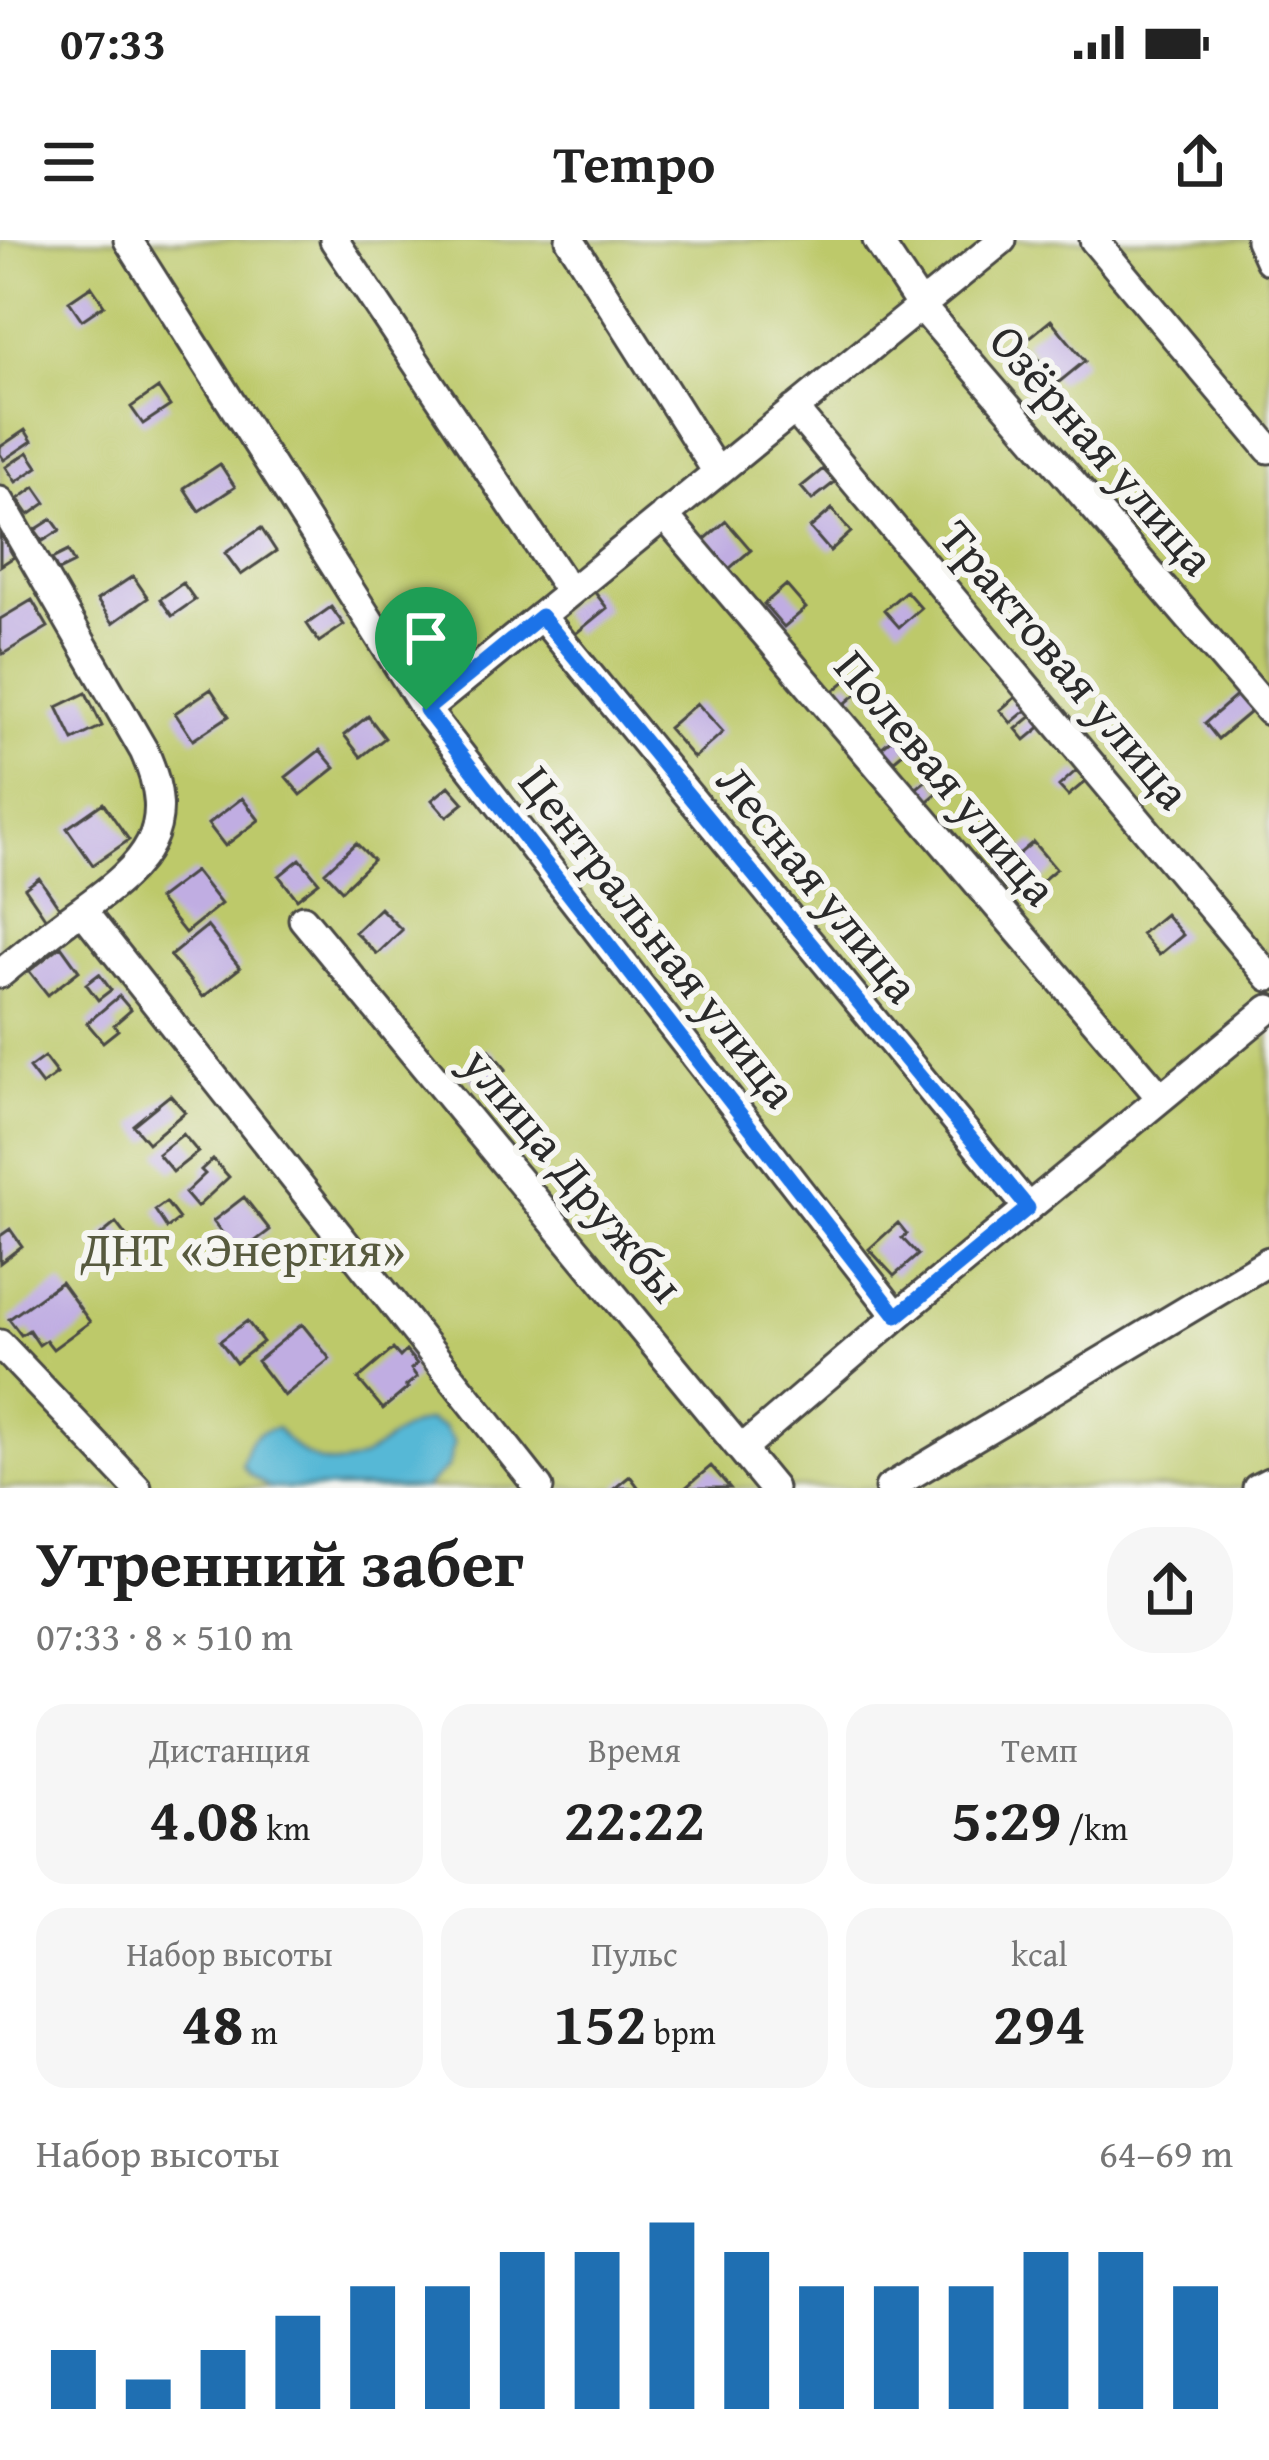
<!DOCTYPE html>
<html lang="ru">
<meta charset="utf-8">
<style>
body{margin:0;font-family:"Gentium Book Plus",serif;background:#f6f6f6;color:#222;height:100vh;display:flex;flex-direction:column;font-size:45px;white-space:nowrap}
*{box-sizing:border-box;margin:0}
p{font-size:39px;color:#767676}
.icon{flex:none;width:66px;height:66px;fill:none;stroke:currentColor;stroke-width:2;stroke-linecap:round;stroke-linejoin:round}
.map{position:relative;height:1248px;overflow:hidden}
.side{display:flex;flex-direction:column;background:#fff;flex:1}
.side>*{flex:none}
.pin{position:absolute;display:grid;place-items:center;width:102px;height:102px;color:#fff;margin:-123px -51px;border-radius:50% 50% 50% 0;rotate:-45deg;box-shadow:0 0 12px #0007}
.pin .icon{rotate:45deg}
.round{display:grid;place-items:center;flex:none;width:126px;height:126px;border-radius:48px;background:#f6f6f6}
.overview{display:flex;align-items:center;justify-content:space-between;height:204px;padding:0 36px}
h1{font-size:66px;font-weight:700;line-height:90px}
.stats{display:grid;grid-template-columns:repeat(3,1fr);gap:18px;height:204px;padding:12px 36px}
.stats div{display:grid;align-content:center;border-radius:30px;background:#f6f6f6;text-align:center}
.stats b{font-size:60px;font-weight:700}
.stats small{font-size:33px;font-weight:400}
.stats p{font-size:33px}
.chart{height:336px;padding:24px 36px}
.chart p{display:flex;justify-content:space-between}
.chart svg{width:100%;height:216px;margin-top:12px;stroke:#1f6fb2;stroke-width:6}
.status{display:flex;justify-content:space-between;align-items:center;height:84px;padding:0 60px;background:#fff;direction:ltr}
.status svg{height:33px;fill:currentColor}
header{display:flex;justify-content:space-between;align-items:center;height:156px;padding:0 36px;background:#fff;font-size:54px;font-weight:700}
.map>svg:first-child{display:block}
.green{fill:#bdc96b;stroke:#747a4b;stroke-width:3}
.water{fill:#57b8d6;stroke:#417280;stroke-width:3}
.building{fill:#c0ade2}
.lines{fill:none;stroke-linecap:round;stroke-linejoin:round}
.street-casing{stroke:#494845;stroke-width:33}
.street{stroke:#fff;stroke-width:27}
.route-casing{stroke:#fff;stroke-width:24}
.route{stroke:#1a73e8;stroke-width:15}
.labels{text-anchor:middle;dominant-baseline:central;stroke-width:12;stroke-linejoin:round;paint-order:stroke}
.street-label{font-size:48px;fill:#2b2b2b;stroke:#f6f6f2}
.park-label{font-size:48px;fill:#575a3e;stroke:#f6f6f2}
</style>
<div class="status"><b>07:33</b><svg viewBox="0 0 49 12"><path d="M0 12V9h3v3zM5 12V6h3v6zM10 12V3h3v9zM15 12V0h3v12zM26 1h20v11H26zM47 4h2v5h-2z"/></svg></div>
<header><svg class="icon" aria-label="menu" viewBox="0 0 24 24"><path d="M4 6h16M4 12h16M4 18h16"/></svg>Tempo<svg class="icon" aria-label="share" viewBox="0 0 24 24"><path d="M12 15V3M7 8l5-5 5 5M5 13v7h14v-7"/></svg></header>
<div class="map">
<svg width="1269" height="1248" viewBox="0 0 1269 1248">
<rect width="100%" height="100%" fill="#f6f6f2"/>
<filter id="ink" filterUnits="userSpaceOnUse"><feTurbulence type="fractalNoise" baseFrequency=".00833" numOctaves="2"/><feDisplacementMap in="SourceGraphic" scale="24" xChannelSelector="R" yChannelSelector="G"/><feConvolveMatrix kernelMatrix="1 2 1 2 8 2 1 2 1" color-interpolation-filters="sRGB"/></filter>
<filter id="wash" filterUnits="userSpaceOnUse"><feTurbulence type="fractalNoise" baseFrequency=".004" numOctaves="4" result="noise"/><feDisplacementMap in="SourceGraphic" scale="48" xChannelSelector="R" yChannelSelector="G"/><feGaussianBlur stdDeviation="2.7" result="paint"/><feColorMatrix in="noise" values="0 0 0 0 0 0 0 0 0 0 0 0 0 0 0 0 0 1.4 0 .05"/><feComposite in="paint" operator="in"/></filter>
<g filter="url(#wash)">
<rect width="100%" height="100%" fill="#f3ebd9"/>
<path class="green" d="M0,0H1269V1248H0Z"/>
<path class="water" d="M429,1181L443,1187L454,1203L448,1227L425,1248H270L249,1234L242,1225C249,1201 250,1193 277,1188C298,1214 326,1234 361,1218C387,1205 399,1185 429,1181Z"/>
<g id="blocks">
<path class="building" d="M91,46L104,65L82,80L69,61Z
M1051,80L1085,121L1058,143L1024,102Z
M158,148L170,166L143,184L131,167Z
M25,190L32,201L4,220L0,214V207Z
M28,212L38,227L16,242L6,227Z
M220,224L235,247L199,271L184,248Z
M823,229L835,242L812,260L801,247Z
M35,247L46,263L29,275L18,259Z
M832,269L851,292L830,311L810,288Z
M52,279L60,290L43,301L35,290Z
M726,281L751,310L729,329L704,300Z
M261,288L276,311L241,335L225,313Z
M0,293L14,317L0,326Z
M68,311L74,323L58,331L52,319Z
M133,336L148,358L113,383L97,360Z
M183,343L195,360L172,376L160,359Z
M786,345L806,368L784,387L764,364Z
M590,346L607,368L575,394L558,372Z
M906,351L921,368L899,387L884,370Z
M32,360L48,387L3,414L0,408V379Z
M331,367L344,385L319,402L307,384Z
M848,439L859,452L841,467L830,454Z
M211,449L229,476L193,500L175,473Z
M1242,451L1256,467L1218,499L1205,483Z
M86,453L102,486L73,500L57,467Z
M1018,455L1029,468L1011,483L1000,470Z
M697,463L723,492L694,518L668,488Z
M1034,474L1043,485L1025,500L1016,489Z
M368,476L385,498L361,517L344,495Z
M899,493L910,507L892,522L881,508Z
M320,510L335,528L301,555L286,537Z
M1077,530L1086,541L1068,556L1059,546Z
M930,537L941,550L923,565L912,552Z
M449,546L464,563L447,577L432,560Z
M242,558L259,580L225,606L208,584Z
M103,563L129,600L93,625L67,588Z
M1033,602L1056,629L1023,657L1000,630Z
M356,603L373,620L342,650L325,632Z
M300,619L319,642L297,659L279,636Z
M195,631L221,664L185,693L158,659Z
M39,638L60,669L46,679L25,648Z
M380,668L402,690L377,714L355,692Z
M1165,674L1183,695L1159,715L1141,694Z
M207,686L240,728L203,757L170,716Z
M61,706L79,731L48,755L29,731Z
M99,734L111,750L98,760L86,744Z
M119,756L131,770L114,785L118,790L103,802L87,783Z
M489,809L506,829L482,851L464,831Z
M44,817L57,834L42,845L29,828Z
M170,855L185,872L148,903L133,885Z
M183,894L198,912L173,932L158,914Z
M213,919L229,937L197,967L185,953L205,934L201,930Z
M244,957L270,990L238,1014L213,981Z
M166,962L179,979L167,988L155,970Z
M116,983L132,1004L117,1016L101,995Z
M898,983L907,994L902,998L918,1015L894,1036L869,1009Z
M10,989L22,1006L0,1023V996Z
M61,1042L90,1082L53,1109L46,1100L39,1105L29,1090L21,1095L9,1079Z
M247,1081L263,1102L236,1123L220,1101Z
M302,1084L330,1119L284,1156L257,1121Z
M393,1109L400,1117L406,1111L417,1124L411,1129L417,1137L406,1146L408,1148L383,1169L358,1139Z
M711,1226L730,1248H685Z
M630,1236L639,1248H615Z"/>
</g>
</g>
<g filter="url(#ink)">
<use href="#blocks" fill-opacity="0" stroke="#494845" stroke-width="3"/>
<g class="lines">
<g class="street-casing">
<path id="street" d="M128,0L426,470L897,1076
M334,0L570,352
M570,0L717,232
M877,0L921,66L1269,471
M1094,0L1269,209
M1260,0L1269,20
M794,169L1269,737
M0,261L144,511C180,590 145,624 83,669C54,689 27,712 0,734
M664,275L1161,858
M541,376L1028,968
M426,470L1002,0
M82,670L539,1248
M303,679L773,1248
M0,1104L137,1248
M743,1208L897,1076L1269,769
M889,1248L1269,1021
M1257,1248L1269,1242"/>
</g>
<use href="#street" class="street"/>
</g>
</g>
<g class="lines" filter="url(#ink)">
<g class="route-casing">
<path id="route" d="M541,376L1028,968L897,1076L426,470Z"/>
</g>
<use href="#route" class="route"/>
</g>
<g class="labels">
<g class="street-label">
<text transform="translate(1103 209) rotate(49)">Озёрная улица</text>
<text transform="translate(1066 424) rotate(50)">Трактовая улица</text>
<text transform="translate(947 537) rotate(50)">Полевая улица</text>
<text transform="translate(819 643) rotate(51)">Лесная улица</text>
<text transform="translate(659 696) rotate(52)">Центральная улица</text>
<text transform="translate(574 934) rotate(50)">улица Дружбы</text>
</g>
<g class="park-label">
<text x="243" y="1008">ДНТ «Энергия»</text>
</g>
</g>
</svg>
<div class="pin" style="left:426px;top:470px;background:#1e9e55"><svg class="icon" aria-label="arrive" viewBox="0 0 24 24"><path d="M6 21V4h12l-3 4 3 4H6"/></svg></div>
</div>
<section class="side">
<div class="overview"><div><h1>Утренний забег</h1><p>07:33 · 8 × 510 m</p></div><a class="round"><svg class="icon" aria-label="share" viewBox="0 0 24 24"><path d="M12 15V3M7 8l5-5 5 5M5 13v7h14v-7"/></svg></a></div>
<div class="stats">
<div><p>Дистанция</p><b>4.08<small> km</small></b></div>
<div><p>Время</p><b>22:22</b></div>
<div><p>Темп</p><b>5:29<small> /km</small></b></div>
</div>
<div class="stats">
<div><p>Набор высоты</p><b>48<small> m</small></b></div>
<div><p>Пульс</p><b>152<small> bpm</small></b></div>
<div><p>kcal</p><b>294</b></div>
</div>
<div class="chart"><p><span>Набор высоты</span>64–69 m</p>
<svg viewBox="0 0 160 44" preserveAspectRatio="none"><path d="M5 44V32M15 44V38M25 44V32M35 44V25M45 44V19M55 44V19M65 44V12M75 44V12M85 44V6M95 44V12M105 44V19M115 44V19M125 44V19M135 44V12M145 44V12M155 44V19"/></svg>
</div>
</section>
